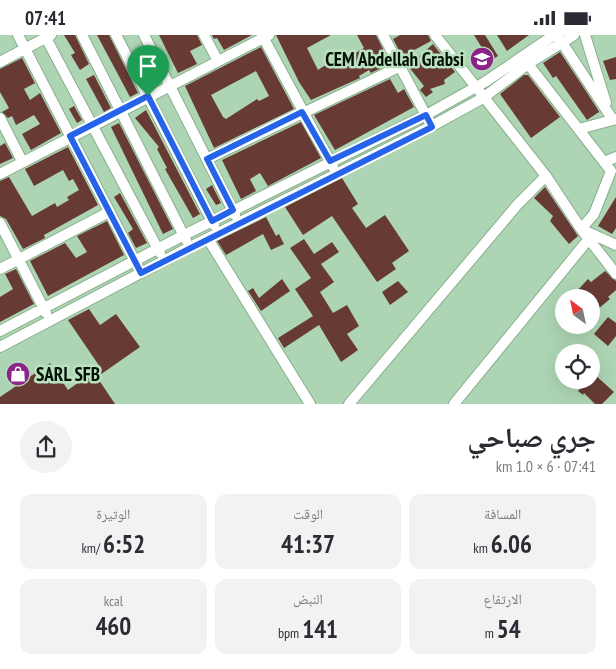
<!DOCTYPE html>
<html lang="ar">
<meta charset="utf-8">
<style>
body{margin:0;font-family:"PT Sans Narrow","Noto Naskh Arabic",sans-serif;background:#f2f2f3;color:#2b2b33;direction:rtl;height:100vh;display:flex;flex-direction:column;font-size:19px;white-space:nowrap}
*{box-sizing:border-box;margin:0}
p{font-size:16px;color:#7c7c81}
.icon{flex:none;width:28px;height:28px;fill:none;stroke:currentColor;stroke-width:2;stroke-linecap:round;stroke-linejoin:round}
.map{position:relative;height:369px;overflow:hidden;direction:ltr}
.sheet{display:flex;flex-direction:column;background:#fff;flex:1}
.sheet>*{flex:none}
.needle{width:32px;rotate:327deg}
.fabs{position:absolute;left:555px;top:254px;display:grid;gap:10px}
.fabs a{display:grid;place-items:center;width:45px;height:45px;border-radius:50%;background:#fff;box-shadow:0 5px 20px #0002;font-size:25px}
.pin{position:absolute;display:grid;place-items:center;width:42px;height:42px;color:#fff;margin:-51px -21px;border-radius:50% 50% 50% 0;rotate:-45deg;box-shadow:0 0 5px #0007}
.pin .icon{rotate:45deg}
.round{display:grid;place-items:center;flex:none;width:52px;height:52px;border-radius:26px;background:#f2f2f3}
.overview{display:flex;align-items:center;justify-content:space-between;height:85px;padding:0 20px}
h1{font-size:28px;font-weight:700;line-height:38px}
.metrics{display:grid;grid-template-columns:repeat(3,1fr);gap:8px;height:85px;padding:5px 20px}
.metrics div{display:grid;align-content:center;border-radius:12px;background:#f2f2f3;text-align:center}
.metrics b{font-size:25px;font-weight:700}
.metrics small{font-size:14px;font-weight:400}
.metrics p{font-size:14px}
.status{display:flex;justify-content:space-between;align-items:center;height:35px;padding:0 25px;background:#fff;direction:ltr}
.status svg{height:14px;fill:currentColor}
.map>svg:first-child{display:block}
.building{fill:#673b34;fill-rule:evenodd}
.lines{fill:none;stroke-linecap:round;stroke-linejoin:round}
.minor-casing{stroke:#88af8e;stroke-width:12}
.minor{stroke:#fff;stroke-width:10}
.route-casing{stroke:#fff;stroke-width:10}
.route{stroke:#2563eb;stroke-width:6}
.labels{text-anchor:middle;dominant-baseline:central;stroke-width:5;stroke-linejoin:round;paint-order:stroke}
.poi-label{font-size:19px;font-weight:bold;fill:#041106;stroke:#bae2c0;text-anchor:end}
</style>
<div class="status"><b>07:41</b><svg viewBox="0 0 49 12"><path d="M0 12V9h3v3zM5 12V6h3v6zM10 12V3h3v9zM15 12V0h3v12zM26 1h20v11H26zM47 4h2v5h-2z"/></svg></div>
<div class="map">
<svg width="616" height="369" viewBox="0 0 616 369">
<rect width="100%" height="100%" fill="#add5b3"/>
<path class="building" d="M64,0H75L89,29L80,35L71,20L75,18Z
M97,0H109L138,58L130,62Z
M159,0H197L202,10L190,16L197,29L178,38Z
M212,0H252L224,15L217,3L214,4Z
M276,0H331L307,13L318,35L333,25L336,30L364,13L357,0H376L388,24L380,28L383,32L371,38L369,35L359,41L360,43L311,65L299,47Z
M400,0H428L431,6L405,20L402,16L400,17L393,4Z
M474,0H485L498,21L490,26Z
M497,0H529L507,16Z
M433,9L455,37L444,45L445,49L430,54L433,57L426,62L420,55L424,51L408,31Z
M261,12L294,74L214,113L185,51ZM256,36L269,61L259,66L257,64L226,84L223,82L211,60Z
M560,17L582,50L600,78L599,77L587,85L556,41L553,43L543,28Z
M616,22V44L610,45L603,26Z
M22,23L38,54L35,48L24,54L30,65L40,58L61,98L31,115L22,99L40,89L34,80L16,90L12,81L8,83L2,77L9,73L0,57V34Z
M152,31L160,47L155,50L146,35Z
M94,40L111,73L104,77L86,44Z
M524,40H528L560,82L531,103L500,59Z
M390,44L398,58L404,54L414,72L335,115L314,80Z
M74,71L82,85L77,88L69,74Z
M146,75L200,179L193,183L165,134L167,133L157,114L159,112L135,83Z
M301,87L321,123L268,151L260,138L250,144L256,156L241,164L222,125Z
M119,88L173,194L163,199L111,92Z
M5,108L13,123L0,129V111Z
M68,112L98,170L44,200L45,203L23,214L6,184L0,181V146L9,142L32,181L55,168L57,172L69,165L67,162L79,155L73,144L69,146L63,135L34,151L25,134Z
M342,143L358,169L352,173L366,193L385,180L409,216L392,228L396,234L377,247L332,181L303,200L285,172Z
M212,150L221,168L216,170L206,154Z
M545,152L578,201L569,209L550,186L553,181L534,163Z
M120,158L147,208L136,213L128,198L133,194L114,162Z
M616,162V193L612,199L598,191Z
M266,182L276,201L279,199L284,209L271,215L263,199L226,220L217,206Z
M107,186L124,220L48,261L30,226L65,208L76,223L87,217L77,201Z
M304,204L314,219L332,207L339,217L321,229L334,247L320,257L333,278L347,270L359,291L347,299L358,315L341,327L319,290L284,313L278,303L313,281L295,254L311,243L290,213Z
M16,234L34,269L0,287V262L13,254L5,239Z
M605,236L616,246V255L608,262L610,264L591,280V262H579L575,258L588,244L591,247Z
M282,244L290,256L261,276L248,256L253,253L259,263Z
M398,246L408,257L390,270L382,257Z
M89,274L100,290L116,279L140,312L97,342L115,369H0V362L50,328L68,355L100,332L68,285Z
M608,282L616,288V301L608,311L594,299Z
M594,339L614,357L602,369H595L584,358L583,360L578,356L588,345H591Z"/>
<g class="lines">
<g class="minor-casing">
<path id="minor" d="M18,0L137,230
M82,0L186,205
M116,0L214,190
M144,0L235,180
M204,0L218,26
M262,0L333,132
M383,0L429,86
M435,0L546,141L581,194L616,239
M585,0L606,68
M46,3L160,218
M559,3L613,85
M0,27L51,0
M528,29L611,136L594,179L581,194L616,210
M0,83L22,126
M579,94L616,84
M207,124L401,31
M604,127L616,122
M0,139L269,0
M0,188L46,278
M208,204L310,369
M0,234L109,177
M0,296L184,200L426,80L485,47L554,0
M0,312L190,212L432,91L483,63L528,29L574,0
M349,369L518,169L546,141
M454,369L592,200"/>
</g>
<use href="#minor" class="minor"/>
</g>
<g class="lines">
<g class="route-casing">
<path id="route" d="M148,61L212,186L233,175L207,124L302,77L330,126L426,80L432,92L141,238L70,101Z"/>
</g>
<use href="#route" class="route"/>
</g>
<defs>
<g id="school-disc" transform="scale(1.25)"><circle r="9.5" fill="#8b2388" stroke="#bae2c0"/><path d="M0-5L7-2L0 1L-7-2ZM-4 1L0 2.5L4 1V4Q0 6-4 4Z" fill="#fff"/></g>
<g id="shop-disc" transform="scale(1.25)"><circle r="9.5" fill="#8b2388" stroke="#bae2c0"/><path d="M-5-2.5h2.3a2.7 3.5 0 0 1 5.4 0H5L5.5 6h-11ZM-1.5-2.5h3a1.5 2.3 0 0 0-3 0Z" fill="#fff"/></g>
</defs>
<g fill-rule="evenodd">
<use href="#school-disc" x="482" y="24"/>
<use href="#shop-disc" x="18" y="339"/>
</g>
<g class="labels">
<g class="poi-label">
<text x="464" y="24">CEM Abdellah Grabsi</text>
<text x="36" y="339" text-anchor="start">SARL SFB</text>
</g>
</g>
</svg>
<div class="fabs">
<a><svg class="needle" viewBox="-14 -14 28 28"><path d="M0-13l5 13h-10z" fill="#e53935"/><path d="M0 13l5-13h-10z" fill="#7c7c81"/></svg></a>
<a><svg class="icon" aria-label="locate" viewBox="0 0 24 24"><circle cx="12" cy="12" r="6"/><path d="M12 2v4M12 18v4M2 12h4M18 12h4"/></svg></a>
</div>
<div class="pin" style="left:148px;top:61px;background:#1e9e55"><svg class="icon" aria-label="arrive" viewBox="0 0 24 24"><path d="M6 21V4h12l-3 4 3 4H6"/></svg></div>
</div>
<section class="sheet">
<div class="overview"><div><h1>جري صباحي</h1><p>07:41 · 6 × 1.0 km</p></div><a class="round"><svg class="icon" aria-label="share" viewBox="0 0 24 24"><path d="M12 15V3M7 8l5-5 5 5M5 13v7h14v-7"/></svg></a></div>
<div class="metrics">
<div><p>المسافة</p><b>6.06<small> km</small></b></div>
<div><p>الوقت</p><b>41:37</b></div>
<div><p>الوتيرة</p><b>6:52<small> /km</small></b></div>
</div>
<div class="metrics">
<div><p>الارتفاع</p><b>54<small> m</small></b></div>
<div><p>النبض</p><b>141<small> bpm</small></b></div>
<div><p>kcal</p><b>460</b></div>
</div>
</section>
